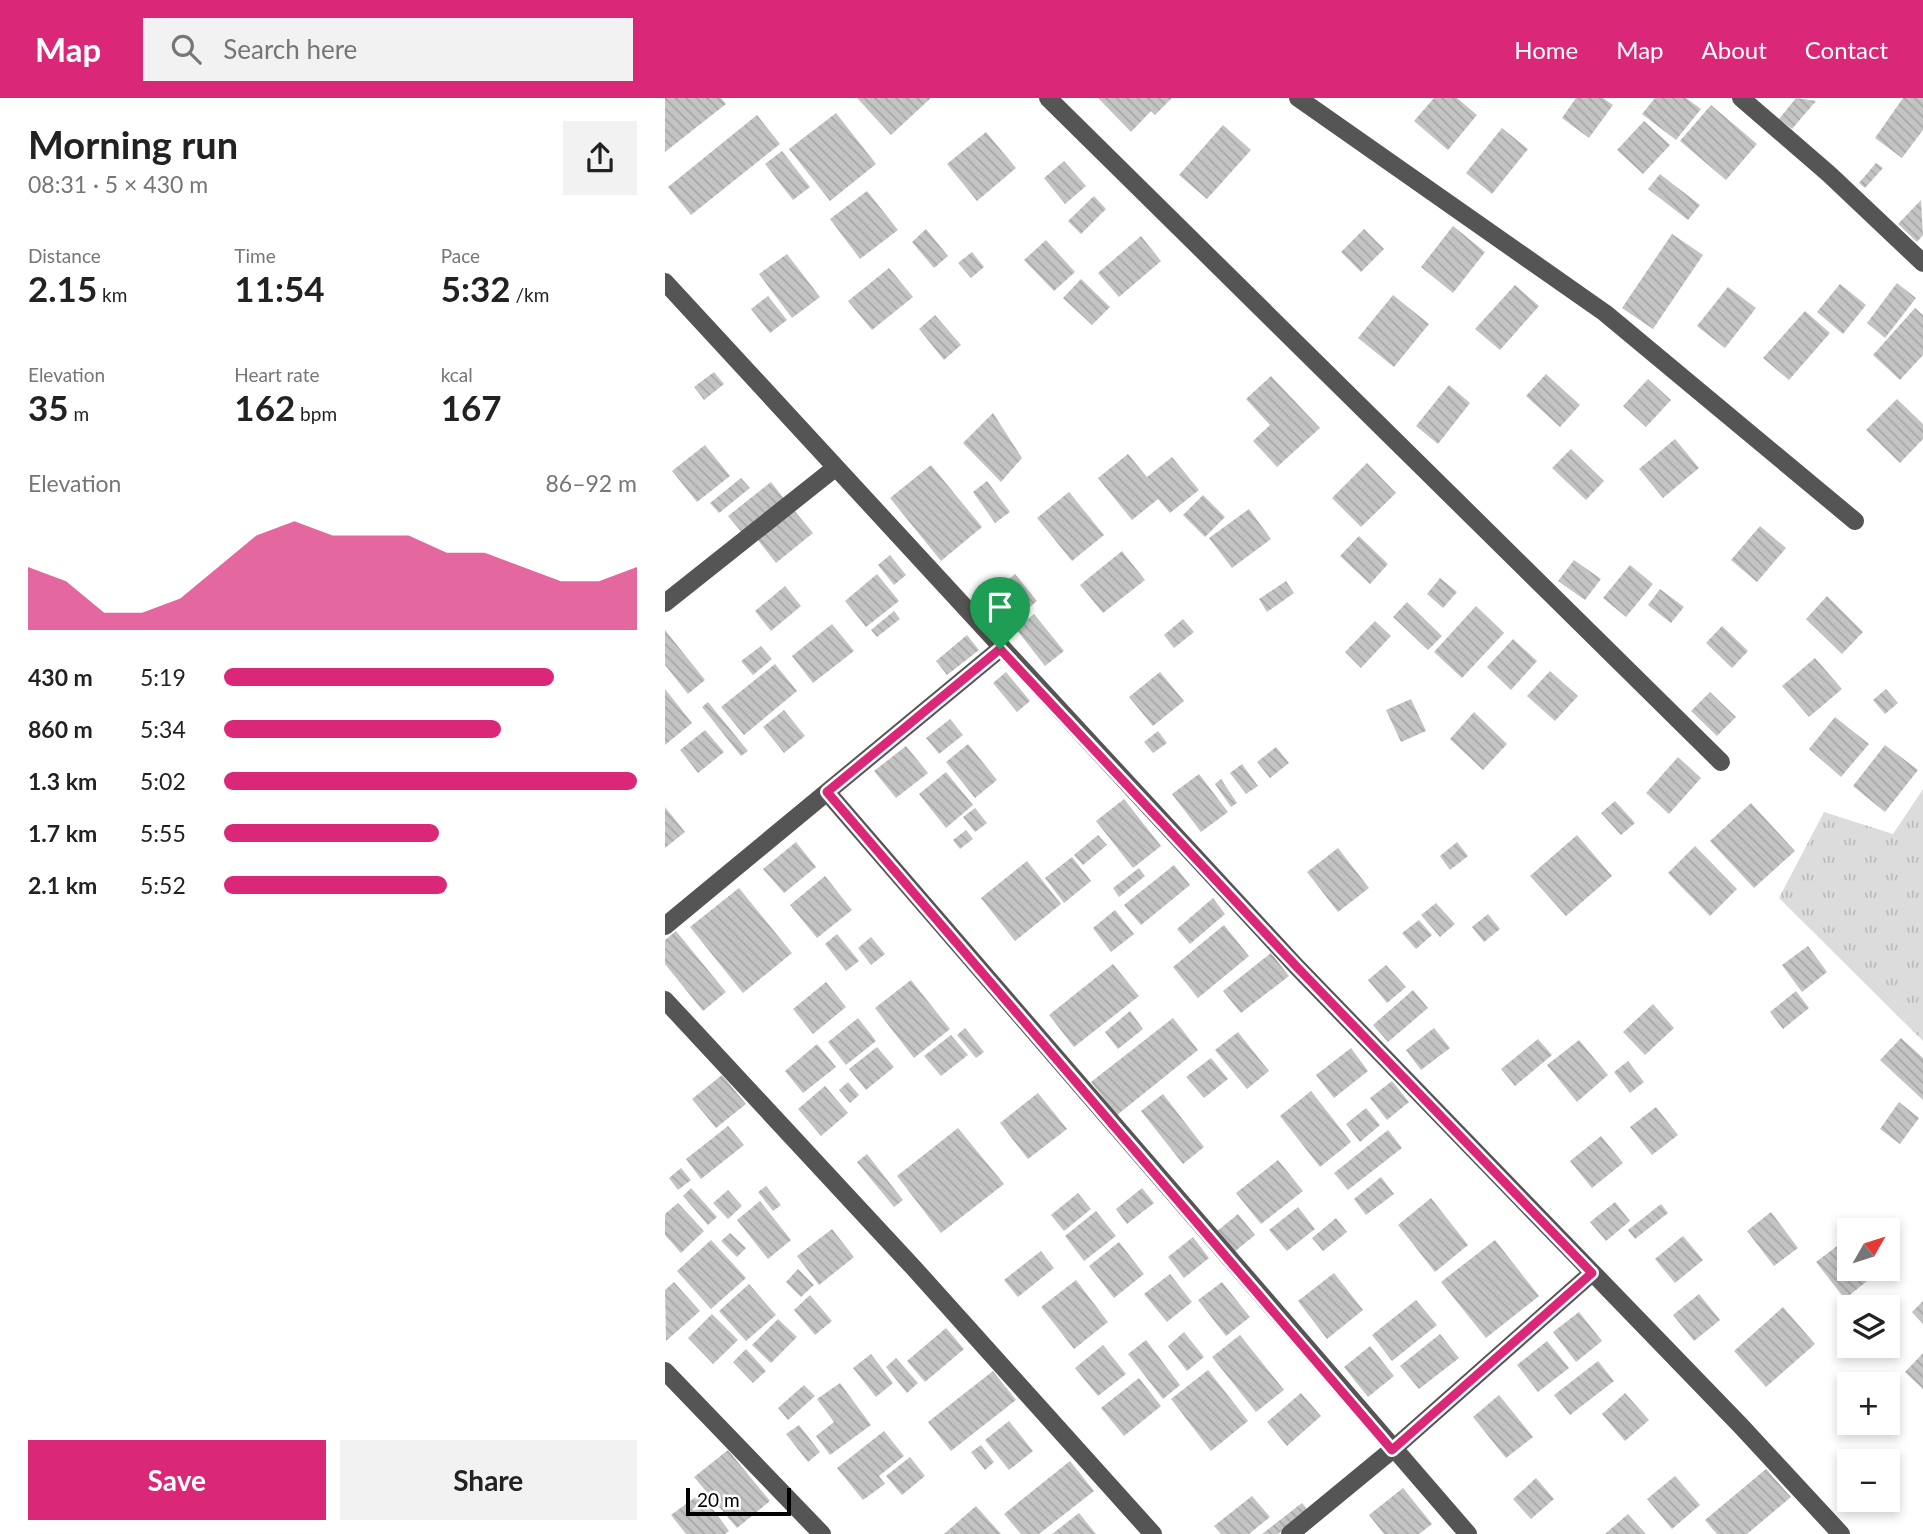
<!DOCTYPE html>
<meta charset="utf-8">
<style>
body{margin:0;font-family:Lato,sans-serif;background:#f2f2f2;color:#222;height:100vh;display:flex;flex-direction:column;font-size:26px;white-space:nowrap}
*{box-sizing:border-box;margin:0}
p{font-size:23px;color:#767676}
.icon{flex:none;width:38px;height:38px;fill:none;stroke:currentColor;stroke-width:2;stroke-linecap:round;stroke-linejoin:round}
.map{position:relative;flex:1;overflow:hidden}
.sheet{display:flex;flex-direction:column;background:#fff;width:665px}
.sheet>*{flex:none}
.needle{width:46px;rotate:51deg}
.fabs{position:absolute;left:1172px;top:1120px;display:grid;gap:14px}
.fabs a{display:grid;place-items:center;width:63px;height:63px;border-radius:0px;background:#fff;box-shadow:0 4px 10px #0003;font-size:35px}
.scale{position:absolute;left:21px;bottom:18px;width:105px;box-sizing:border-box;padding-left:7px;border:4px solid #000;border-top:0;font-size:19px;line-height:24px;white-space:nowrap;color:#000;-webkit-text-stroke:5px #fff;paint-order:stroke}
.pin{position:absolute;display:grid;place-items:center;width:60px;height:60px;color:#fff;margin:-72px -30px;border-radius:50% 50% 50% 0;rotate:-45deg;box-shadow:0 0 7px #0007}
.pin .icon{rotate:45deg}
.round{display:grid;place-items:center;flex:none;width:74px;height:74px;border-radius:0px;background:#f2f2f2}
.head{display:flex;align-items:center;justify-content:space-between;height:119px;padding:0 28px}
h1{font-size:38px;font-weight:700;line-height:52px}
.stats{display:grid;grid-template-columns:repeat(3,1fr);gap:10px;height:119px;padding:7px 28px}
.stats div{display:grid;align-content:center}
.stats b{font-size:35px;font-weight:700}
.stats small{font-size:19px;font-weight:400}
.stats p{font-size:19px}
.chart{height:196px;padding:14px 28px}
.chart p{display:flex;justify-content:space-between}
.chart svg{width:100%;height:126px;margin-top:7px;fill:#db2777;opacity:.7}
.button{display:flex;gap:14px;margin-top:auto;padding:14px 28px}
.button a{flex:1;height:80px;border-radius:0px;background:#db2777;color:#fff;font-size:28px;font-weight:700;line-height:80px;text-align:center}
.button a+a{background:#f2f2f2;color:#222}
ul{padding:0 28px;list-style:none;font-size:23px}
li{display:grid;grid-template-columns:112px 84px 1fr;align-items:center;height:52px}
li i{height:18px;border-radius:9px;background:#db2777}
header{display:flex;align-items:center;gap:42px;box-sizing:border-box;height:98px;padding:0 35px;background:#db2777;color:#fff}
header strong{font-size:33px}
nav{display:flex;gap:38px;margin-inline-start:auto;font-size:24px}
.search{width:490px;height:63px;background:#f2f2f2;display:flex;align-items:center;gap:18px;box-sizing:border-box;padding:0 24px;border-radius:0px;color:#767676;font-size:26px}
main{display:flex;flex:1;min-height:0}
.map>svg:first-child{display:block}
.grass{fill:url(#grass-tufts)}
.building{fill:url(#building-back-hatch)}
.lines{fill:none;stroke-linecap:round;stroke-linejoin:round}
.minor{stroke:#555;stroke-width:18}
.route-casing{stroke:#fff;stroke-width:14}
.route{stroke:#db2777;stroke-width:9}
</style>
<header>
<strong>Map</strong>
<div class="search"><svg class="icon" aria-label="search" viewBox="0 0 24 24"><circle cx="10" cy="10" r="6"/><path d="M15 15l6 6"/></svg>Search here</div>
<nav><a>Home</a><a>Map</a><a>About</a><a>Contact</a></nav>
</header>
<main>
<section class="sheet">
<div class="head"><div><h1>Morning run</h1><p>08:31 · 5 × 430 m</p></div><a class="round"><svg class="icon" aria-label="share" viewBox="0 0 24 24"><path d="M12 15V3M7 8l5-5 5 5M5 13v7h14v-7"/></svg></a></div>
<div class="stats">
<div><p>Distance</p><b>2.15<small> km</small></b></div>
<div><p>Time</p><b>11:54</b></div>
<div><p>Pace</p><b>5:32<small> /km</small></b></div>
</div>
<div class="stats">
<div><p>Elevation</p><b>35<small> m</small></b></div>
<div><p>Heart rate</p><b>162<small> bpm</small></b></div>
<div><p>kcal</p><b>167</b></div>
</div>
<div class="chart"><p><span>Elevation</span>86–92 m</p>
<svg viewBox="0 0 160 44" preserveAspectRatio="none"><path d="M0 44V22L10 27L20 38L30 38L40 33L50 22L60 11L70 6L80 11L90 11L100 11L110 17L120 17L130 22L140 27L150 27L160 22V44z"/></svg>
</div>
<ul>
<li><b>430 m</b>5:19<i style="width:80%"></i></li>
<li><b>860 m</b>5:34<i style="width:67%"></i></li>
<li><b>1.3 km</b>5:02<i style="width:100%"></i></li>
<li><b>1.7 km</b>5:55<i style="width:52%"></i></li>
<li><b>2.1 km</b>5:52<i style="width:54%"></i></li>
</ul>
<div class="button"><a>Save</a><a>Share</a></div>
</section>
<div class="map">
<svg width="1258" height="1436" viewBox="0 0 1258 1436">
<defs>
<pattern id="grass-tufts" width="24" height="20" patternUnits="userSpaceOnUse" patternTransform="scale(1.75)"><rect width="24" height="20" fill="#dcdcdc"/><path d="M3 7l-1-3M5 7V3M7 7l1-3M15 17l-1-3M17 17v-4M19 17l1-3" fill="none" stroke="#bbb"/></pattern>
<pattern id="building-back-hatch" width="6" height="6" patternUnits="userSpaceOnUse" patternTransform="scale(1.75)"><rect width="6" height="6" fill="#c4c4c4"/><path d="M-1 5l2 2M0 0l6 6M5-1l2 2" fill="none" stroke="#a7a7a7"/></pattern>
</defs>
<rect width="100%" height="100%" fill="#fff"/>
<path class="grass" d="M1258,691V943L1114,800L1159,714L1228,736Z"/>
<path class="building" d="M0,0H56L61,6L0,54Z
M192,0H266L226,37Z
M433,0H507L490,17L486,13L466,34Z
M769,0H792L812,17L783,52L749,23Z
M911,0H938L948,7L924,40L897,20Z
M990,0H1021L1036,11L1011,42L977,16Z
M1131,0L1151,3L1127,31L1114,21Z
M1238,0H1258V32L1237,60L1210,40Z
M1046,7L1092,46L1061,82L1015,43Z
M171,15L211,66L165,103L124,51Z
M92,17L115,46L26,117L3,89Z
M979,23L1005,47L978,76L952,52Z
M558,27L586,52L542,101L514,77Z
M837,30L863,51L827,96L801,75Z
M321,34L351,70L312,103L282,66Z
M117,53L145,89L128,102L100,66Z
M399,63L421,88L400,106L379,80Z
M1211,65L1218,70L1200,90L1194,85Z
M995,76L1035,107L1023,122L983,91Z
M202,93L233,132L195,161L165,121Z
M429,98L441,111L416,136L403,123Z
M1256,102L1258,137L1252,144L1233,126Z
M788,128L820,154L788,195L756,169Z
M261,131L283,158L269,170L247,144Z
M699,131L719,151L696,174L676,154Z
M1007,136L1038,157L988,231L957,210Z
M476,138L496,163L454,199L433,175Z
M381,142L410,174L389,193L359,162Z
M307,154L319,169L306,180L293,165Z
M122,156L155,199L127,220L94,176Z
M224,170L248,199L207,232L183,203Z
M416,181L445,209L427,227L398,200Z
M1232,185L1251,200L1220,240L1202,225Z
M1175,186L1201,207L1178,236L1152,214Z
M850,187L874,208L835,252L810,231Z
M1063,189L1091,210L1060,250L1032,228Z
M728,197L764,226L729,269L693,240Z
M103,198L122,222L105,235L86,211Z
M1250,210L1258,217V257L1235,282L1208,257Z
M1140,213L1165,235L1124,282L1098,260Z
M270,217L296,247L279,262L254,231Z
M49,274L59,286L39,302L29,289Z
M881,276L915,307L895,329L861,298Z
M606,278L655,330L612,369L588,343L605,327L581,301Z
M983,281L1006,302L981,329L958,308Z
M784,287L805,305L773,346L751,328Z
M1232,301L1258,326V341L1235,365L1201,332Z
M328,315L357,360L336,384L298,345Z
M1010,341L1034,370L998,400L974,371Z
M40,347L65,378L32,404L7,373Z
M906,351L939,383L921,402L887,370Z
M463,356L482,379L507,359L534,392L505,415L493,401L467,422L433,380Z
M702,365L731,395L696,429L667,400Z
M266,367L317,429L276,463L225,400Z
M76,380L85,390L54,415L45,405Z
M322,383L345,414L330,425L308,394Z
M106,384L120,402L78,436L63,418Z
M404,394L439,437L407,463L372,420Z
M538,397L560,419L540,439L518,417Z
M584,411L606,441L567,470L544,440Z
M129,412L148,435L111,465L92,441Z
M1095,428L1121,450L1092,484L1066,462Z
M694,438L723,466L705,486L675,458Z
M457,453L480,482L438,515L415,487Z
M225,457L241,477L229,487L213,467Z
M909,462L936,481L920,502L893,483Z
M965,467L988,486L961,519L938,500Z
M212,476L234,503L201,529L180,503Z
M350,476L372,503L354,518L332,491Z
M775,480L792,494L778,510L762,496Z
M621,483L629,495L602,514L594,501Z
M120,488L136,508L106,533L90,513Z
M995,491L1019,509L1006,525L983,507Z
M1162,498L1198,534L1177,556L1141,521Z
M742,504L777,538L763,552L728,519Z
M811,508L839,535L797,580L769,554Z
M229,513L235,521L212,539L206,532Z
M369,516L399,553L380,568L351,531Z
M518,521L529,534L509,550L499,537Z
M710,523L726,538L696,570L680,554Z
M167,526L189,553L148,585L127,558Z
M1057,528L1083,553L1067,570L1041,545Z
M0,532L40,582L23,596L0,567Z
M302,537L314,552L282,577L271,563Z
M848,541L872,563L846,592L822,569Z
M96,548L107,561L88,577L76,563Z
M1150,560L1177,591L1144,619L1117,588Z
M110,566L132,593L79,637L56,609Z
M885,573L913,598L890,623L862,598Z
M341,574L365,603L352,614L328,585Z
M495,574L519,603L488,628L464,599Z
M0,591L27,625L0,647Z
M1221,591L1233,605L1220,616L1208,602Z
M1045,594L1071,619L1052,638L1026,613Z
M746,601L761,633L736,644L721,612Z
M43,604L83,653L76,658L37,609Z
M119,612L140,638L119,655L98,629Z
M809,614L842,646L818,672L785,641Z
M1170,619L1204,646L1176,679L1144,651Z
M285,621L298,637L274,656L261,640Z
M40,632L59,654L33,675L15,652Z
M493,633L502,645L488,655L479,644Z
M303,646L332,682L310,700L281,664Z
M1220,647L1253,672L1220,714L1188,688Z
M241,648L263,675L231,700L209,673Z
M611,649L624,665L605,680L592,664Z
M1013,659L1036,680L1004,716L981,695Z
M577,666L593,688L581,696L565,675Z
M281,674L308,707L281,730L254,696Z
M534,676L563,714L536,734L507,696Z
M556,681L572,705L566,709L550,686Z
M459,701L496,748L468,770L431,723Z
M950,703L970,725L956,737L936,715Z
M1086,705L1130,753L1089,790L1045,743Z
M0,709L20,734L0,750Z
M310,710L322,725L310,734L298,719Z
M301,732L308,741L295,751L288,742Z
M433,737L442,747L418,767L409,757Z
M912,737L947,778L901,818L865,778Z
M131,744L151,769L119,795L98,771Z
M792,744L803,758L785,772L775,758Z
M1030,748L1072,791L1045,818L1003,775Z
M673,750L704,790L673,814L642,774Z
M407,759L426,783L399,805L380,780Z
M362,763L396,806L350,843L316,800Z
M509,767L525,787L476,827L459,807Z
M474,770L480,778L454,799L448,790Z
M160,778L187,812L152,840L125,807Z
M74,790L127,855L78,895L25,829Z
M548,800L560,816L525,846L512,831Z
M771,805L790,826L775,839L756,817Z
M450,812L469,836L446,854L428,830Z
M823,816L835,831L819,844L807,829Z
M754,822L767,837L751,851L737,835Z
M559,827L584,858L533,900L508,869Z
M11,833L61,894L38,913L0,866V842Z
M172,836L194,863L181,873L160,846Z
M206,839L220,856L206,867L193,850Z
M1143,848L1162,874L1137,894L1117,867Z
M606,855L624,878L576,915L558,893Z
M448,866L474,898L409,949L384,917Z
M721,867L741,889L722,905L703,882Z
M246,882L285,931L249,960L210,910Z
M161,884L181,909L148,936L128,911Z
M748,892L763,910L723,944L708,927Z
M1131,893L1144,910L1118,931L1105,914Z
M988,906L1009,930L980,957L958,934Z
M465,913L478,931L453,951L440,934Z
M193,920L211,943L181,967L163,944Z
M508,920L533,952L452,1017L426,984Z
M300,930L319,954L311,960L292,937Z
M769,930L785,950L756,972L741,952Z
M573,934L604,973L582,991L550,952Z
M286,937L303,957L276,978L259,958Z
M1236,940L1258,960V1002L1215,962Z
M873,941L887,957L850,988L836,971Z
M914,942L943,977L912,1004L882,967Z
M152,946L171,969L138,995L120,973Z
M212,949L229,969L201,992L184,971Z
M686,950L703,973L669,1000L651,977Z
M546,960L563,981L539,1000L521,979Z
M963,963L979,984L965,995L949,974Z
M57,977L81,1006L51,1030L27,1001Z
M727,983L744,1004L722,1022L705,1000Z
M183,984L194,997L185,1005L174,992Z
M160,988L183,1015L156,1038L133,1011Z
M646,993L686,1044L655,1069L615,1018Z
M373,995L402,1031L363,1061L335,1025Z
M498,996L539,1049L518,1066L476,1013Z
M1234,1004L1254,1020L1235,1046L1215,1031Z
M991,1009L1013,1037L987,1057L965,1029Z
M701,1010L715,1027L695,1044L681,1026Z
M63,1028L79,1047L36,1081L21,1061Z
M293,1030L339,1086L276,1135L232,1078Z
M723,1032L737,1050L683,1092L669,1075Z
M936,1038L958,1065L927,1090L905,1063Z
M202,1056L238,1102L229,1109L192,1064Z
M613,1062L638,1093L596,1126L571,1095Z
M16,1070L26,1082L13,1092L4,1080Z
M716,1079L729,1096L701,1117L689,1101Z
M101,1088L116,1107L108,1113L93,1094Z
M26,1090L52,1119L43,1127L18,1098Z
M477,1090L489,1105L462,1126L451,1111Z
M63,1092L77,1108L63,1121L48,1105Z
M413,1095L426,1111L399,1133L386,1117Z
M766,1100L803,1147L770,1174L733,1127Z
M95,1103L126,1142L103,1161L72,1122Z
M950,1104L965,1123L941,1143L925,1124Z
M13,1105L39,1133L16,1155L0,1137V1116Z
M996,1106L1003,1115L970,1141L963,1132Z
M633,1109L650,1131L622,1153L604,1132Z
M431,1113L451,1138L419,1163L400,1138Z
M1106,1114L1133,1150L1109,1168L1082,1133Z
M573,1116L590,1137L568,1155L551,1134Z
M671,1120L682,1134L658,1153L647,1140Z
M167,1131L189,1159L154,1187L132,1158Z
M65,1135L81,1150L72,1159L56,1143Z
M1018,1138L1038,1162L1010,1185L990,1161Z
M528,1139L544,1160L519,1180L503,1159Z
M46,1142L81,1180L46,1211L12,1173Z
M830,1142L874,1198L821,1240L776,1184Z
M1180,1142L1185,1148V1171H1203L1208,1178L1180,1201L1151,1164Z
M454,1144L479,1176L449,1200L424,1168Z
M376,1153L389,1170L353,1199L339,1182Z
M133,1171L149,1187L136,1199L121,1184Z
M669,1175L698,1212L662,1241L633,1203Z
M505,1176L527,1204L502,1224L479,1196Z
M411,1182L443,1224L409,1251L376,1209Z
M9,1184L35,1213L1,1243L0,1192Z
M557,1184L585,1219L561,1238L533,1202Z
M84,1186L111,1217L81,1243L54,1213Z
M1034,1196L1055,1222L1029,1243L1008,1217Z
M145,1197L167,1223L150,1237L129,1212Z
M751,1202L772,1227L727,1263L707,1237Z
M1258,1203V1226L1247,1214Z
M1118,1209L1150,1246L1101,1289L1069,1253Z
M914,1214L937,1243L911,1264L888,1234Z
M47,1216L73,1242L48,1266L23,1240Z
M113,1221L132,1239L106,1265L87,1247Z
M281,1230L299,1251L260,1284L242,1263Z
M519,1234L539,1259L522,1273L503,1248Z
M775,1236L794,1260L754,1291L735,1268Z
M575,1237L619,1292L591,1314L547,1259Z
M481,1242L515,1287L498,1301L463,1256Z
M882,1243L904,1270L873,1294L852,1267Z
M438,1247L461,1276L433,1298L410,1270Z
M705,1248L729,1278L703,1299L679,1269Z
M81,1251L101,1273L88,1285L68,1264Z
M1258,1255V1291L1240,1274Z
M206,1256L228,1285L211,1299L188,1270Z
M231,1260L253,1285L242,1295L221,1269Z
M933,1263L949,1283L905,1317L889,1297Z
M543,1272L583,1323L546,1353L506,1301Z
M328,1273L351,1302L286,1353L263,1324Z
M474,1280L496,1308L459,1338L436,1310Z
M175,1285L206,1327L165,1357L151,1338L169,1324L152,1301Z
M139,1287L150,1298L123,1322L113,1310Z
M636,1295L656,1318L622,1348L602,1324Z
M960,1295L984,1322L960,1343L937,1316Z
M834,1297L868,1339L841,1360L808,1319Z
M344,1323L368,1353L344,1372L320,1342Z
M134,1327L155,1354L143,1364L121,1336Z
M219,1333L239,1358L214,1378L220,1386L198,1402L172,1370Z
M316,1347L329,1364L320,1372L306,1354Z
M63,1352L105,1403L72,1430L29,1379Z
M245,1359L260,1378L237,1397L221,1378Z
M405,1363L429,1393L374,1436H356L339,1416Z
M1101,1371L1126,1399L1082,1436H1052L1040,1422Z
M1010,1378L1035,1407L1007,1431L982,1401Z
M871,1380L889,1401L866,1421L848,1401Z
M738,1390L767,1426L754,1436H719L704,1417Z
M36,1395L64,1433L60,1436H21L6,1417Z
M587,1398L605,1419L584,1436H556L549,1428Z
M637,1405L643,1412L613,1436H597Z
M311,1408L336,1436H279Z
M414,1415L431,1436H387Z
M963,1416L981,1436H940Z"/>
<g class="lines">
<path class="minor" d="M383,0L1056,664
M633,0L940,215L1190,423
M1076,0L1164,76L1258,165
M0,184L631,868L1076,1328L1176,1436
M0,505L170,370
M162,694L803,1436
M0,828L335,551
M0,902L247,1168L488,1436
M0,1273L157,1436
M625,1436L727,1352L927,1175"/>
</g>
<g class="lines">
<g class="route-casing">
<path id="route" d="M335,551L631,868L927,1175L727,1352L162,694Z"/>
</g>
<use href="#route" class="route"/>
</g>
</svg>
<div class="fabs">
<a><svg class="needle" viewBox="-14 -14 28 28"><path d="M0-13l5 13h-10z" fill="#e53935"/><path d="M0 13l5-13h-10z" fill="#767676"/></svg></a>
<a><svg class="icon" aria-label="layers" viewBox="0 0 24 24"><path d="M12 4l9 5-9 5-9-5zM3 14l9 5 9-5"/></svg></a>
<a>+</a>
<a>−</a>
</div>
<div class="scale">20 m</div>
<div class="pin" style="left:335px;top:551px;background:#1e9e55"><svg class="icon" aria-label="arrive" viewBox="0 0 24 24"><path d="M6 21V4h12l-3 4 3 4H6"/></svg></div>
</div>
</main>
